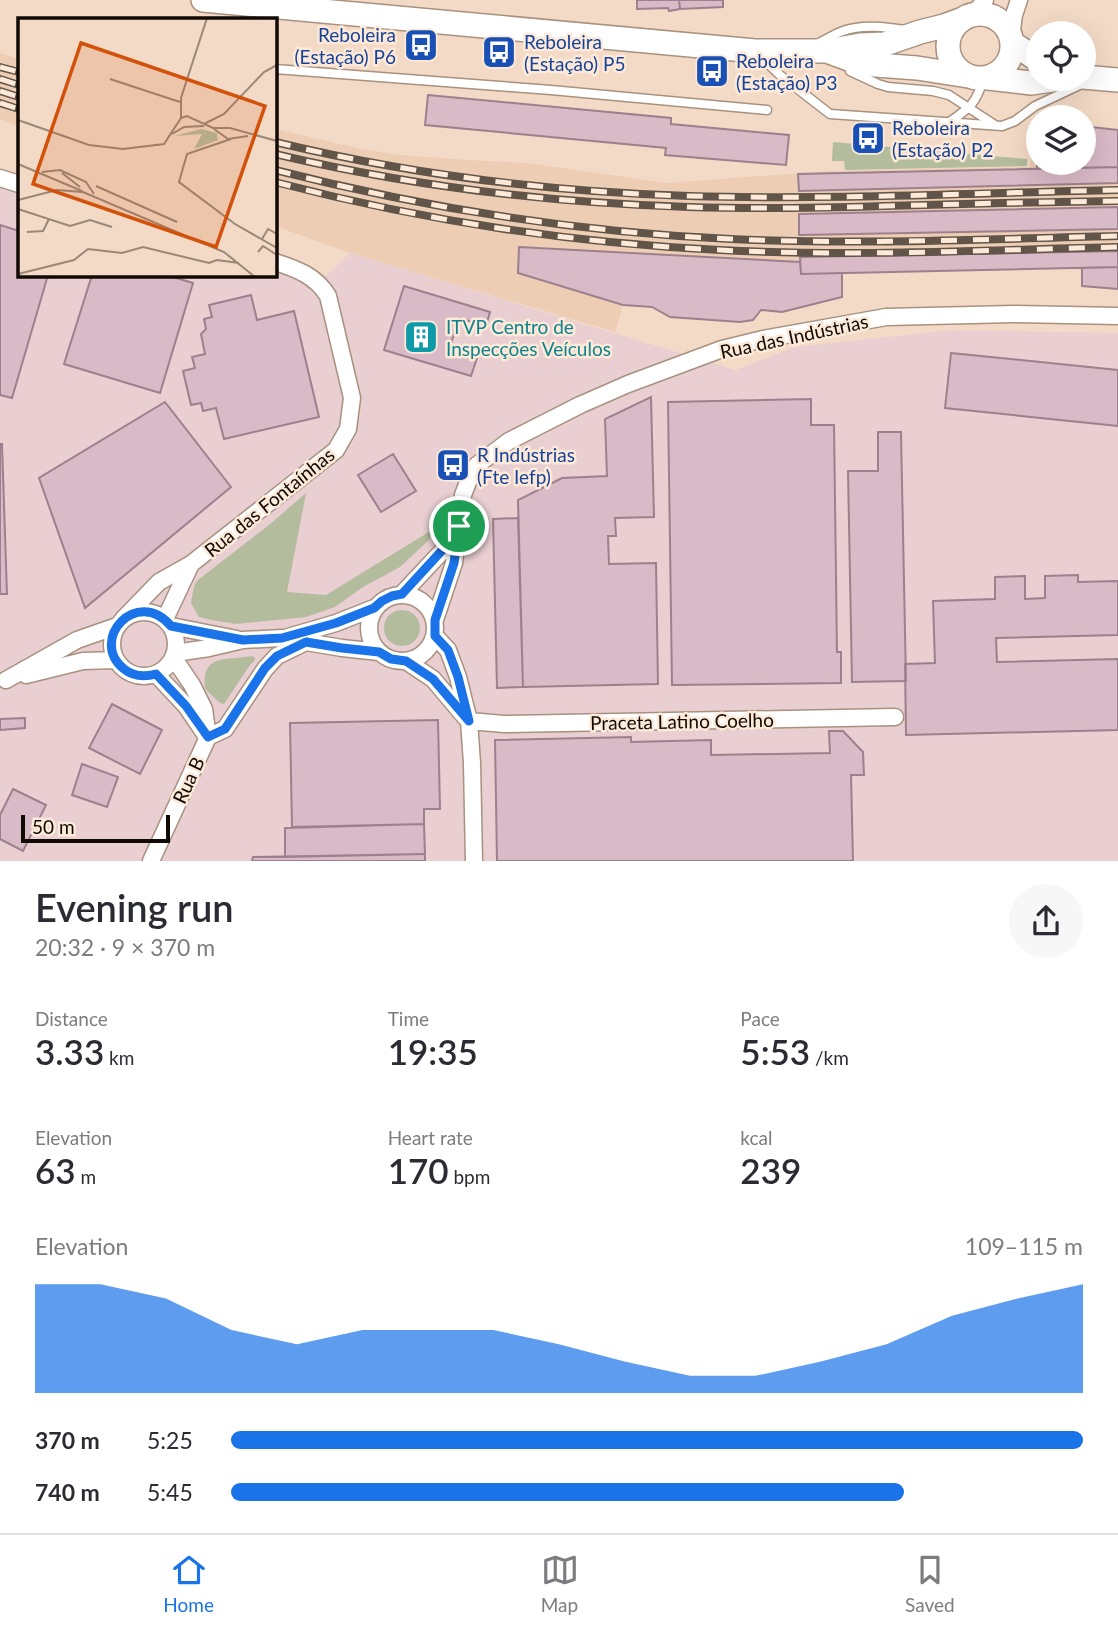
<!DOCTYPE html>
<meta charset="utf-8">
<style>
body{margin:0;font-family:Lato,sans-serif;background:#f7f7f7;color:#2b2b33;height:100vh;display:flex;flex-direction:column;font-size:26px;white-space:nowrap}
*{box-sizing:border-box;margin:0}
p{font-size:23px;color:#7c7c81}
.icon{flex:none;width:38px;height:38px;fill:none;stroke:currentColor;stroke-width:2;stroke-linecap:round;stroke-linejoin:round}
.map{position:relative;height:861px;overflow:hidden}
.panel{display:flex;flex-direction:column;background:#fff;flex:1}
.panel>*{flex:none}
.buttons{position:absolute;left:1026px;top:21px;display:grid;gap:14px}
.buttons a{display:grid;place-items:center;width:70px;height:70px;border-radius:50%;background:#fff;box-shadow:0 7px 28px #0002;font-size:35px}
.scale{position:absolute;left:21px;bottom:18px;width:149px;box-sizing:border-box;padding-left:7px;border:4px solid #110a04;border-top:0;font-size:19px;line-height:24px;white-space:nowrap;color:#110a04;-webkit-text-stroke:5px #fde9d8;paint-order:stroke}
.pin{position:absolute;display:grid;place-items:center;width:60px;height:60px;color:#fff;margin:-30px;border:4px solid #fff;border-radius:50%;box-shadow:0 2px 7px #0007}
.round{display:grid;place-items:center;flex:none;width:74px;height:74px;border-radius:37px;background:#f7f7f7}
.head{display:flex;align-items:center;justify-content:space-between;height:119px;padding:0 35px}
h1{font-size:38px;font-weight:600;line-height:52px}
.figures{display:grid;grid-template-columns:repeat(3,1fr);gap:10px;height:119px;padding:7px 35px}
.figures div{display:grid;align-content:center}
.figures b{font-size:35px;font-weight:600}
.figures small{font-size:19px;font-weight:400}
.figures p{font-size:19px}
.chart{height:196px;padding:14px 35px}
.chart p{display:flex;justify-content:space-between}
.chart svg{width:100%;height:126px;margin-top:7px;fill:#1a73e8;opacity:.7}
ul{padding:0 35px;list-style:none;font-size:23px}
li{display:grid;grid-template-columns:112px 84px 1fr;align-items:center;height:52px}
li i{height:18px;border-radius:9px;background:#1a73e8}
.menu{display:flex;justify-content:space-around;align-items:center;height:98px;border-top:2px solid #e1e1e2;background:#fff;font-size:19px;color:#7c7c81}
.menu a{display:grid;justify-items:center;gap:4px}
.menu .selected{color:#1a73e8}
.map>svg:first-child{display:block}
.built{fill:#edceb4}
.industrial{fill:#e9ced2}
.green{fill:#b3bc9d}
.building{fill:#d9bac7;stroke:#9d808d;stroke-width:2}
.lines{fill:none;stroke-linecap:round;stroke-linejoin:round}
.lane-casing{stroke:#a8917e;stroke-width:11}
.street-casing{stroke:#a8917e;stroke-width:19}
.secondary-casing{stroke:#a8917e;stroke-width:26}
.lane{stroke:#fff;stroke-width:8}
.street{stroke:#fff;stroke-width:16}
.secondary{stroke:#fff;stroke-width:23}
.rail-casing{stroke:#615449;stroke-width:8}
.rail{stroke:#fde9d8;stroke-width:5;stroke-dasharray:16;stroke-linecap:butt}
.route-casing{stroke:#fff;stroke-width:14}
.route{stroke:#1a73e8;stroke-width:9}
.labels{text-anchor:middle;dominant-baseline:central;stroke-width:5;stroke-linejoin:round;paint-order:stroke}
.transit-label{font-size:19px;fill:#164399;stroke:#fde9d8;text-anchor:start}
.culture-label{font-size:19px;fill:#0d838f;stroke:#fde9d8;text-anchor:start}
.street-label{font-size:19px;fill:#110a04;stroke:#fde9d8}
.inset-road{fill:none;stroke:#998778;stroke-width:2}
.view{fill:#d2510b;fill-opacity:0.15;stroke:#d2510b;stroke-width:3.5}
.inset-edge{fill:none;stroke:#110a04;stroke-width:3.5}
</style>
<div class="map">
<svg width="1118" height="861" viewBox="0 0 1118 861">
<rect width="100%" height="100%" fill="#f3dac6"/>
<path class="built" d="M0,53L19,59V127L0,119Z
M1031,125H1038V163H1083L1118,131V289L1082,286V268L801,274L800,262L520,247L518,273L623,305L615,332L350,253L275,226V129L362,149L401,155L468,160L528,163L667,183L830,171L1030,167Z"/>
<path class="industrial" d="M0,187L19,193V275H275V269L319,283L350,253L736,370L795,347L952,330L1118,333V861H0Z"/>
<path class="green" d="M833,142L1027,159V166L845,170L844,161H832Z
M306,493L287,592L326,595L432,530L430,539L400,567L363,587L335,607L306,617L236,624L211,620L199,617L191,603L194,586L198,580L269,525Z
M384 628a18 18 0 1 1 36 0a18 18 0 1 1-36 0Z
M252,656L255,658V660L250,665L224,704L220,703L205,689C201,653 226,661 252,656Z"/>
<path class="building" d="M637,0H679L680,9L669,11L668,8L637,9Z
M679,0H723V7L680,9Z
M428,95L671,118V124L789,135L786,165L665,155L666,148L425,125Z
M1032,126H1038V163H1083V126L1118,130V167L1037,169V148H1033Z
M1118,167V183L799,191L798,174Z
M1118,207V229L799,235V214Z
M0,225L19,231V275H48L12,398L0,395Z
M519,247L800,262L801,274L842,273V297L782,312L761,310L753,320L740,322L670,317L652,307L623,305L518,273Z
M1118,251V267L801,274L800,257Z
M1118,267V289L1082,286V268Z
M92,275H166L193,283L160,393L64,364Z
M404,286L490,312L486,326L459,318L450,347L478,355L471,376L384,350Z
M251,295L257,320L294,311L319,417L224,439L216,408L203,411L201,403L191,405L183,371L195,368L192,357L205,354L201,334L206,329L204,319L212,317L209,305Z
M951,353L1118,370V426L945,408Z
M651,397L654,517L615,518L616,536H608L609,564L656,563L658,684L523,687L518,500L562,478L607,476L605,419Z
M811,399V425H834L837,652H841V683L672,685L668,402Z
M165,402L231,487L85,608L39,478Z
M878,432H901L906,681L852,682L848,471H878Z
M0,444H2L7,594H0Z
M393,454L416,491L381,512L358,475Z
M518,518L523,687L497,688L493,519Z
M1078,575V582L1118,581V635L996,638L997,662L1118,659V730L906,735L905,664L935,663L933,601L995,599V577L1025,576V599L1045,598V576Z
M112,704L162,730L140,774L89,748Z
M25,718V728L0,730V719Z
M438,720L440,809H424V824L292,827L290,723Z
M829,731H843L863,752L864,775H851L853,861H497L495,740L631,737V742L711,740V755L830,753Z
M82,764L118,777L107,807L72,795Z
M13,789L46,805L23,851L0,839V815Z
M424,824L425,854L285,857V828Z
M425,854V861H252L253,857Z"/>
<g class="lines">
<g class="lane-casing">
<path id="lane" d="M817,44C826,40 834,34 843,31C862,24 886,27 905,30
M759,55L781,76L830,114L1002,126L1015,121L1035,106L1084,83
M275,69L551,90L767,110
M850,71L878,84L888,87L933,91L949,95L995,125
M948,123C971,107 975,105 984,78"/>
</g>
<g class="street-casing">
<path id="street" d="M973,15L985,0
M1011,37L1014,15L1019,0
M0,178L19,184
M402,594L448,545L456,531
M369 628a33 33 0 1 1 66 0a33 33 0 1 1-66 0Z
M112 644a32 32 0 1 1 64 0a32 32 0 1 1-64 0Z
M123,619L159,582L191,564L336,450L348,429L352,398L328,296C316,276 297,269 275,262
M165,619L191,564
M435,620L454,563L463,495L471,474L477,465L509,441L580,405L628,384L722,349L763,339L886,317L1014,314L1118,316
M171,626L237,639
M435,636L448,650L458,677L469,721L472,763L474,861
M288,637L336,623L374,608
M175,653L209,648L243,640L282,638L342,648L379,652
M173,657L192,685L204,709L208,737
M406,661L433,679L465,717
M156,674L186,706L205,734
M26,675L83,661L116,660
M6,680L77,640L117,626
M469,721L504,724L895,717
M208,737L225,729L265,669L277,656L306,642
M151,861L208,737"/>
</g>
<g class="secondary-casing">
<path id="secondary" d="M203,0L755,51H827L860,45L885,44L920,32L944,26L963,19
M948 46a32 32 0 1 1 64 0a32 32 0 1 1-64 0Z
M1012,43L1038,60
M827,51L862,64L917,68L968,76
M1083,77L1118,80
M988,78L1031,83L1059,79"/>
</g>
<use href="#lane" class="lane"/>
<use href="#street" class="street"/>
<use href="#secondary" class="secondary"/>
<g class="rail-casing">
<path id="rail" d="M0,67L19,72
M0,79L19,85
M0,91L19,97
M0,103L19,109
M275,142C408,174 552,192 689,196C832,200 975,193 1118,190
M275,154C410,186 550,203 689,207C754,209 820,208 885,206C963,204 1040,202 1118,201
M275,170C424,208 577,232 731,239C860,245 989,239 1118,236
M275,182C420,220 570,243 720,250C853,257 985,250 1118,247"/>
</g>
<use href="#rail" class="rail"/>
</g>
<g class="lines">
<g class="route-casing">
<path id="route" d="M459,526L454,563L435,620V636L448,650L458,677L469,721L433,679L406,661L391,659L379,652L342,648L306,642L277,656L265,668L225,729L208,737L186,706L156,674C145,677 134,677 124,669C88,640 137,586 171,626L243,640L282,638L336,623L374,608L382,601L392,596L402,594L447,545Z"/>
</g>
<use href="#route" class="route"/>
</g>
<defs>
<g id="bus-square" transform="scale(1.75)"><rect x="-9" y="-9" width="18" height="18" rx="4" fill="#1a4fb4" stroke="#fde9d8"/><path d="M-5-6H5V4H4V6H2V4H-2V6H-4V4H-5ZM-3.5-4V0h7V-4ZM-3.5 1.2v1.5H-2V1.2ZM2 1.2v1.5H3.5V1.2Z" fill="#fff"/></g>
<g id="building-square" transform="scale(1.75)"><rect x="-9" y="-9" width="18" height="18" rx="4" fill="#0f9aa8" stroke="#fde9d8"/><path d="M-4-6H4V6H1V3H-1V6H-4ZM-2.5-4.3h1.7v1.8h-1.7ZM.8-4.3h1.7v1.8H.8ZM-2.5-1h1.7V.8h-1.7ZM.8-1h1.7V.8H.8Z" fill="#fff"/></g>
</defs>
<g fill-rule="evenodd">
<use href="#bus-square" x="421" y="45"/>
<use href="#bus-square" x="499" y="52"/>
<use href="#bus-square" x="712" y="71"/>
<use href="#bus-square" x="868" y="138"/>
<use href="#building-square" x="421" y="337"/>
<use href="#bus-square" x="453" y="465"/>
</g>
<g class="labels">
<g class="transit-label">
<text x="396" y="34" text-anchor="end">Reboleira<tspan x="396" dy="22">(Estação) P6</tspan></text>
<text x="524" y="41">Reboleira<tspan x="524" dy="22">(Estação) P5</tspan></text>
<text x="736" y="60">Reboleira<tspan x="736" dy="22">(Estação) P3</tspan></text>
<text x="892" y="127">Reboleira<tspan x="892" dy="22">(Estação) P2</tspan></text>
<text x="477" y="454">R Indústrias<tspan x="477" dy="22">(Fte Iefp)</tspan></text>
</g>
<g class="culture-label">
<text x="446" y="326">ITVP Centro de<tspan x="446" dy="22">Inspecções Veículos</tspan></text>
</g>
<g class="street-label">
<text transform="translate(794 336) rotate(-12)">Rua das Indústrias</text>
<text transform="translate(269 502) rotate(-39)">Rua das Fontaínhas</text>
<text transform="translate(682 721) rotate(-1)">Praceta Latino Coelho</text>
<text transform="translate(188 780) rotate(-65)">Rua B</text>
</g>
</g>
<g transform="translate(18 18)">
<rect width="259" height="259" fill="#f3dac6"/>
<path d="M183,111L199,115L200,122L176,131L184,116L157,118Z" fill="#b3bc9d"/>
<path class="inset-road" d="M92,61L162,84M163,100L169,98L195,110H212L259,123M0,102L71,127L105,131L146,126L163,100V80L189,0M186,106L206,96L246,54L259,47M196,111L210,121L230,118M154,116L166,109L186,108M213,121L169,136L161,164L217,206L259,230M0,146L64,173M24,154L42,152L68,164L76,176M44,155L62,169M78,168L159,204M0,182L39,172L65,174L206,234L237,259M0,191L52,208L72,202L94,209M9,214L25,213L31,201M244,221L250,211L259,216M240,234L245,228L259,237M199,242L221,245M0,256L56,242L70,231L104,235L125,229L191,245L199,242"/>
<path class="view" d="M63,25L247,88L198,229L15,166Z"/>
<rect width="259" height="259" class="inset-edge"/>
</g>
</svg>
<div class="buttons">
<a><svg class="icon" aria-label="locate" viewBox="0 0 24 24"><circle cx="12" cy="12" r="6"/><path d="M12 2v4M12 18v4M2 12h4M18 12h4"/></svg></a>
<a><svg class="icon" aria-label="layers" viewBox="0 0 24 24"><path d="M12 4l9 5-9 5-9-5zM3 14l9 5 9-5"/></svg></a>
</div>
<div class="scale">50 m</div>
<div class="pin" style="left:459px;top:526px;background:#1e9e55"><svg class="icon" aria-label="arrive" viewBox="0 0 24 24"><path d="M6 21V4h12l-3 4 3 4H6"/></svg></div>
</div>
<section class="panel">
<div class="head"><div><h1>Evening run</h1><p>20:32 · 9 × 370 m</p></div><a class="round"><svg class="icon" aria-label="share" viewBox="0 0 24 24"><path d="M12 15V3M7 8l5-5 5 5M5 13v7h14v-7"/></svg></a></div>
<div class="figures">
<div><p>Distance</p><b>3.33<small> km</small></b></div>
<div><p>Time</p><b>19:35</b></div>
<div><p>Pace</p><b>5:53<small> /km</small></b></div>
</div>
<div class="figures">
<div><p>Elevation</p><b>63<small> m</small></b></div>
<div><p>Heart rate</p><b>170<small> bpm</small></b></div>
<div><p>kcal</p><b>239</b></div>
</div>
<div class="chart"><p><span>Elevation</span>109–115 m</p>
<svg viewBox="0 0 160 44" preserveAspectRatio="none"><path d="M0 44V6L10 6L20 11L30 22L40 27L50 22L60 22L70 22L80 27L90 33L100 38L110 38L120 33L130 27L140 17L150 11L160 6V44z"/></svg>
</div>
<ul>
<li><b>370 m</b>5:25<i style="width:100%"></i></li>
<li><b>740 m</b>5:45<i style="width:79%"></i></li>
</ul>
</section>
<nav class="menu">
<a class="selected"><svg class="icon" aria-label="home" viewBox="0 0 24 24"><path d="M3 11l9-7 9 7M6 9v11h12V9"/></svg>Home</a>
<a><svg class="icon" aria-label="map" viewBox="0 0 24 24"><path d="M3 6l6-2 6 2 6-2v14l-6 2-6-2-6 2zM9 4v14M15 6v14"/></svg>Map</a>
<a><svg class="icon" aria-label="saved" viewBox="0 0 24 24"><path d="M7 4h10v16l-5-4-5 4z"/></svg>Saved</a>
</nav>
